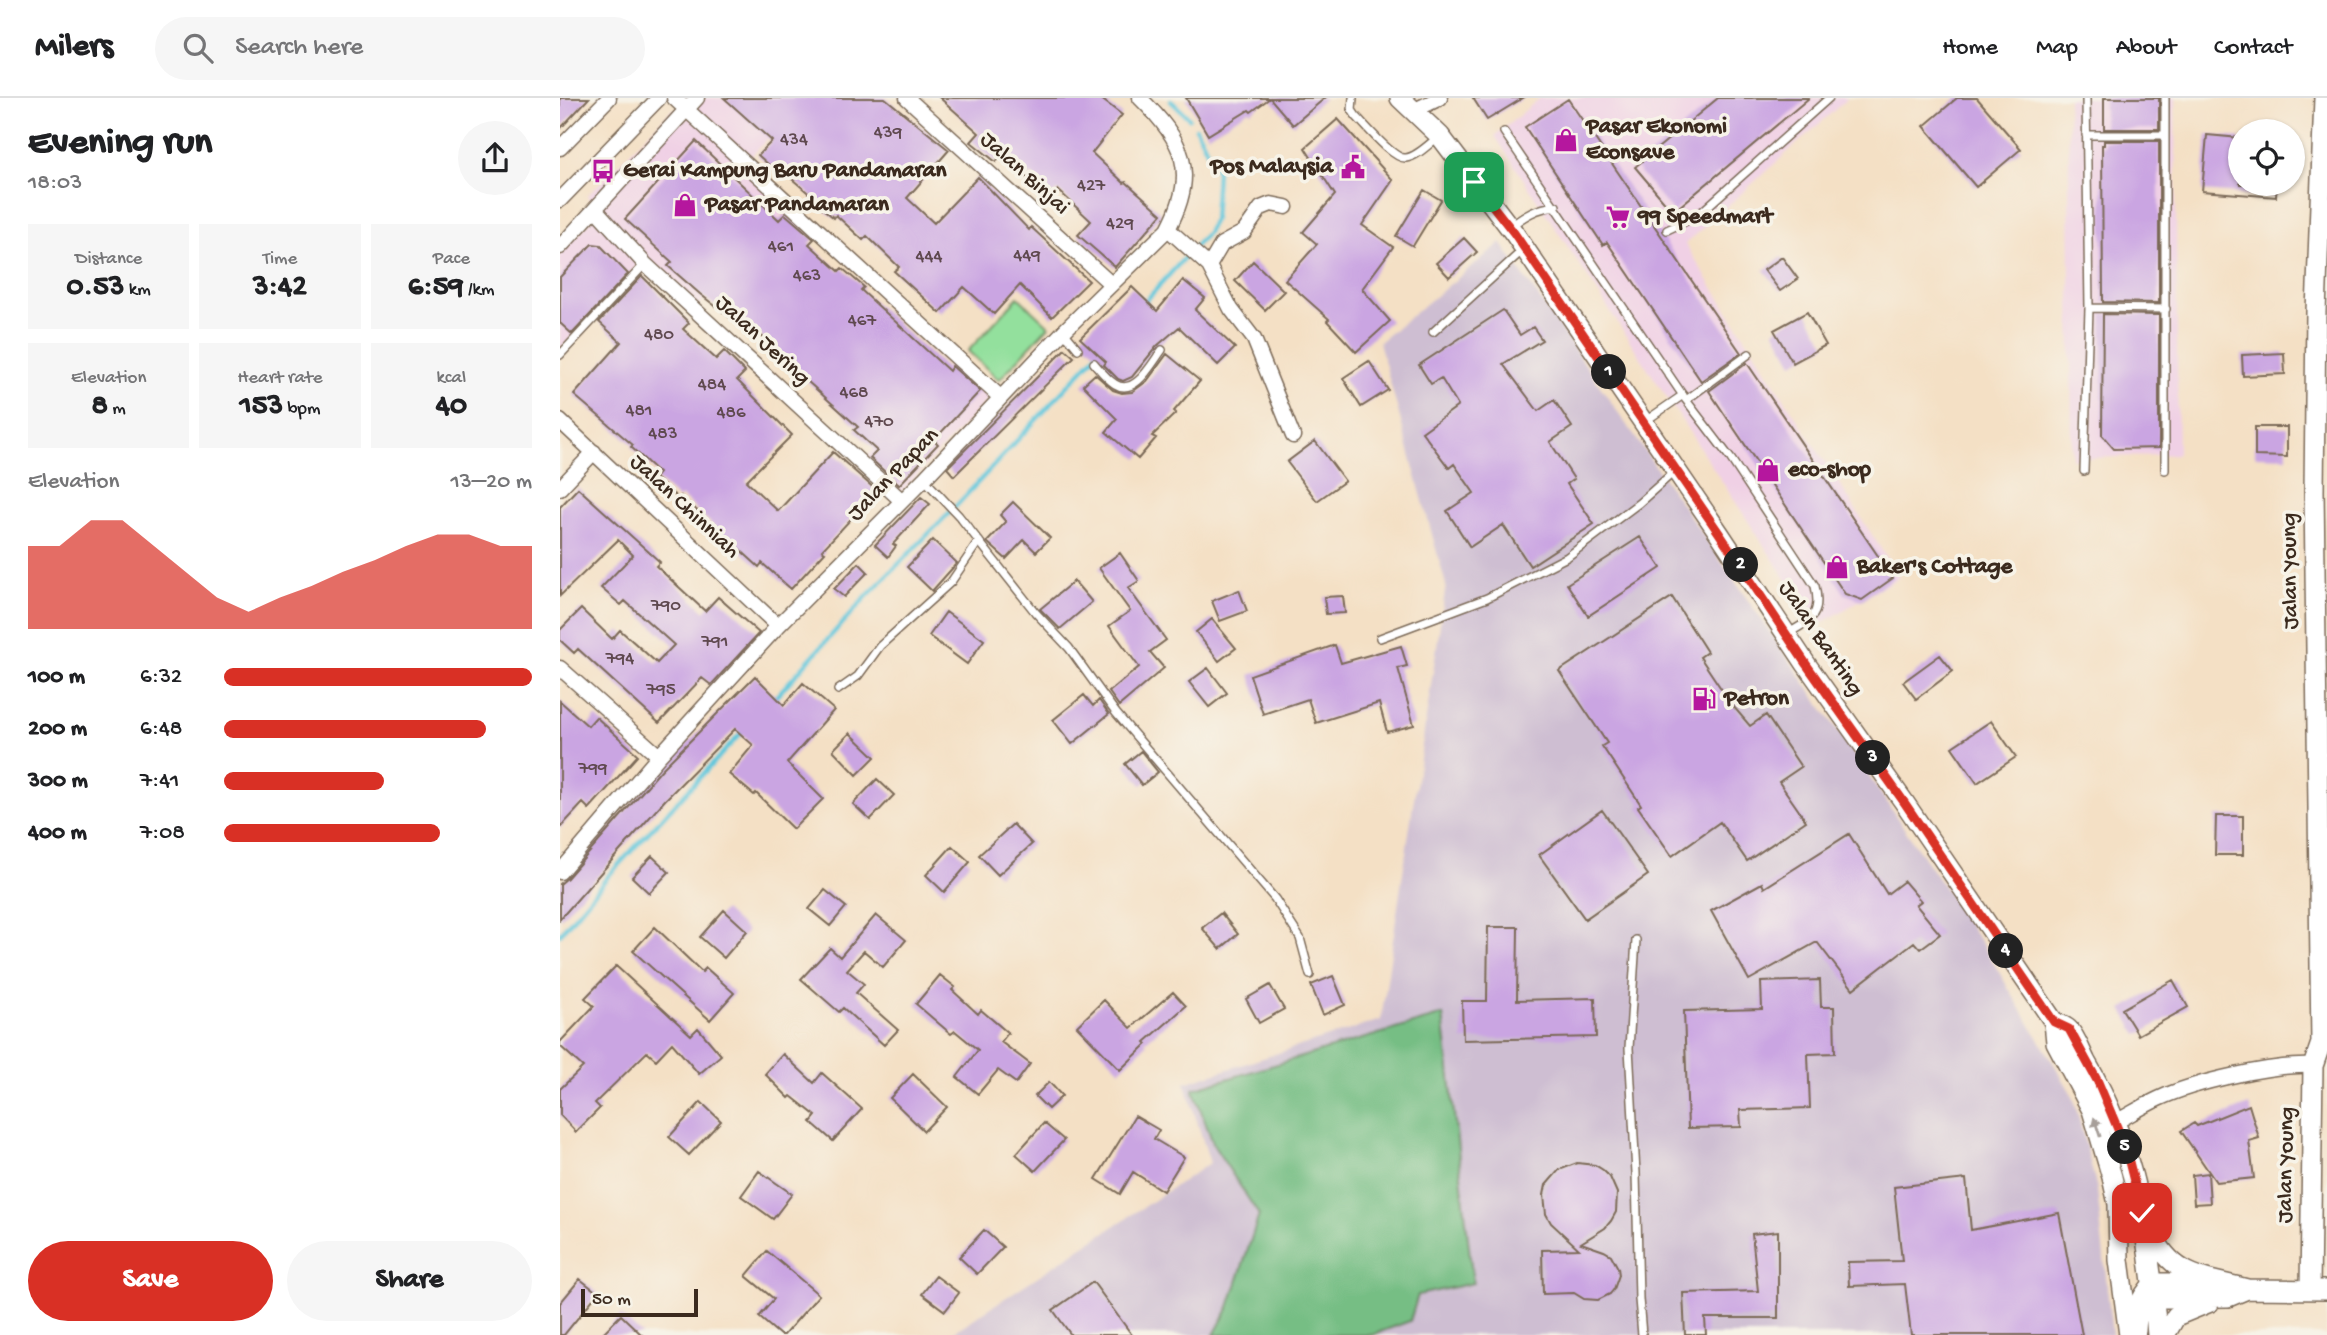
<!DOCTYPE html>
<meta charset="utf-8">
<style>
body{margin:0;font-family:"Gochi Hand",sans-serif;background:#f6f6f6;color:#202124;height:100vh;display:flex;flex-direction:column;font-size:26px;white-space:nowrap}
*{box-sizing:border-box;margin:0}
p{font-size:23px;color:#757577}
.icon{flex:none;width:38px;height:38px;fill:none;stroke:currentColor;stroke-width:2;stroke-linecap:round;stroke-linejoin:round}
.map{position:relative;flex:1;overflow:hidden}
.side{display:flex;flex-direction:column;background:#fff;width:560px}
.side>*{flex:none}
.controls{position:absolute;left:1668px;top:21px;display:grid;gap:14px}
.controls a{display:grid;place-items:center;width:77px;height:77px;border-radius:50%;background:#fff;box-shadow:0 2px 5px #0004;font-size:35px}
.scale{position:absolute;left:21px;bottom:18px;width:117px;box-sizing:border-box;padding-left:7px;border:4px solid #3b2a1e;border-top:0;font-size:19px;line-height:24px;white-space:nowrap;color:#3b2a1e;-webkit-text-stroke:5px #f7f3e8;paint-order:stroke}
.pin{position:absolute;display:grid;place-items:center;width:60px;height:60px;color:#fff;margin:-30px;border-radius:14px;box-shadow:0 4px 10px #0006}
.km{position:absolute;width:35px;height:35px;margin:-18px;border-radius:50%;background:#222;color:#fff;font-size:19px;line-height:35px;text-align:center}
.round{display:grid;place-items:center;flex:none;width:74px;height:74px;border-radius:37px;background:#f6f6f6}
.overview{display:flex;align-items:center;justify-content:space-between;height:119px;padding:0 28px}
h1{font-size:38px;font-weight:700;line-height:52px}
.metrics{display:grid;grid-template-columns:repeat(3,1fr);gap:10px;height:119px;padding:7px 28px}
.metrics div{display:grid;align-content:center;border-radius:0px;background:#f6f6f6;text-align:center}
.metrics b{font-size:30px;font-weight:700}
.metrics small{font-size:19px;font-weight:400}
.metrics p{font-size:19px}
.chart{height:196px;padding:14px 28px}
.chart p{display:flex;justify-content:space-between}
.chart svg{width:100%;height:126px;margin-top:7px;fill:#d93025;opacity:.7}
.primary-button{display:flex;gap:14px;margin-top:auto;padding:14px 28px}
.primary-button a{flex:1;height:80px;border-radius:42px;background:#d93025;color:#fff;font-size:28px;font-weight:700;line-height:80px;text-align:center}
.primary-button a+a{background:#f6f6f6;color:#202124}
ul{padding:0 28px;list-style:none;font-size:23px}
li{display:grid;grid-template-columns:112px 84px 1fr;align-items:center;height:52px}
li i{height:18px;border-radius:9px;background:#d93025}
header{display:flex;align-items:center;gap:42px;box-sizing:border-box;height:98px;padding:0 35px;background:#fff;border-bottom:2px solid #e0e0e0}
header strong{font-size:33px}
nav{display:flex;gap:38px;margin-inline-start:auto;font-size:24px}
.search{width:490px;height:63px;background:#f6f6f6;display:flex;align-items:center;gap:18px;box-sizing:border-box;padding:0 24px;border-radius:38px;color:#757577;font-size:26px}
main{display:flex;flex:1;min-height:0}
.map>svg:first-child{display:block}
.built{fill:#f0d0e5}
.industrial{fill:#cebed2}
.green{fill:#93e09d;stroke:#67855e;stroke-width:2}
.forest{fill:#76be84;stroke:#587451;stroke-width:2}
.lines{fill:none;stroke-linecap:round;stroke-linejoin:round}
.stream{stroke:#60c7dc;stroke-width:4.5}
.building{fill:#caa5e2}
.service-casing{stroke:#7c6a58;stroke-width:10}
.minor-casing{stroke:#7c6a58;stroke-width:17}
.secondary-casing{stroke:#7c6a58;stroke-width:22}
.service{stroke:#fff;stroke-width:7}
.minor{stroke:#fff;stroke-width:14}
.secondary{stroke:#fff;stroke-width:19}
.oneway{fill:#a79f9a}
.route-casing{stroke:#fff;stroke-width:14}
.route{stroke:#d93025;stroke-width:9}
.labels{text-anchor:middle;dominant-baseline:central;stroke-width:7;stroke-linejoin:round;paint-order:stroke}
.number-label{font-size:19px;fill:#5f494f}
.poi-label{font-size:23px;font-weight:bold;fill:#3b2a1e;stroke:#f7f3e8;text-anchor:start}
.street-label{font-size:23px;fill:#3b2a1e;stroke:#f7f3e8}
</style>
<header>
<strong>Milers</strong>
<div class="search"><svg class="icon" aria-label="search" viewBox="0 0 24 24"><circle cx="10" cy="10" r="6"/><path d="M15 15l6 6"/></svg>Search here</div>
<nav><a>Home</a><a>Map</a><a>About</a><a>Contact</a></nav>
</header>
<main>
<section class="side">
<div class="overview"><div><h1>Evening run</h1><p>18:03</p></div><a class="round"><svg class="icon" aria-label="share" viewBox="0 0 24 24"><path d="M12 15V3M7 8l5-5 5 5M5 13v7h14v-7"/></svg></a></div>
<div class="metrics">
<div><p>Distance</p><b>0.53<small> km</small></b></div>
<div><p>Time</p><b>3:42</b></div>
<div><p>Pace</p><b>6:59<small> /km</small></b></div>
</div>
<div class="metrics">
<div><p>Elevation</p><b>8<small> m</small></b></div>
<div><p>Heart rate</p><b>153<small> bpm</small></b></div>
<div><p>kcal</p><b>40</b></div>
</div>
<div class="chart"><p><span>Elevation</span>13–20 m</p>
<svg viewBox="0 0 160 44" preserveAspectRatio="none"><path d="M0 44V15L10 15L20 6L30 6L40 15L50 24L60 33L70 38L80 33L90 29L100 24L110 20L120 15L130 11L140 11L150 15L160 15V44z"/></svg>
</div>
<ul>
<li><b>100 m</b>6:32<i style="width:100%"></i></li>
<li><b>200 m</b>6:48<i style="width:85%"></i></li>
<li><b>300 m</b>7:41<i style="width:52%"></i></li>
<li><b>400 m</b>7:08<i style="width:70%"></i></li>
</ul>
<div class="primary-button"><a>Save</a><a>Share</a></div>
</section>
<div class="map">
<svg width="1767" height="1237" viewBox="0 0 1767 1237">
<rect width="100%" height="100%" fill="#f7f3e8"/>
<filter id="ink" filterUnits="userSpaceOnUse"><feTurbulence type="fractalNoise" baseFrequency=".0143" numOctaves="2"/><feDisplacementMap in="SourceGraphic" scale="14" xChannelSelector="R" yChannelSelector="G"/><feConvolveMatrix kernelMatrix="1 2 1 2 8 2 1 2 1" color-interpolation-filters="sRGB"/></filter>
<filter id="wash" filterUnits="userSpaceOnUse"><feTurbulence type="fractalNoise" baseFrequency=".00686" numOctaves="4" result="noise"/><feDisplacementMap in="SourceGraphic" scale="28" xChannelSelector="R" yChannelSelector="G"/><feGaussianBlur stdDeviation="1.57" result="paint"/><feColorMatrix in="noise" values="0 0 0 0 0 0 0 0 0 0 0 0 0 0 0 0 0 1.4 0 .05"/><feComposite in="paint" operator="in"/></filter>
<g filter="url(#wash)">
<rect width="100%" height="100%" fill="#f4e0c5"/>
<path class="built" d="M145,0H244L181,70L226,110L222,117L138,208L85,159L0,252V156L41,112L27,98L113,11L125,22Z
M980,0H1288L1125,146L1339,479L1257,528L935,38Z
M1508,0H1615L1618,356L1512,361Z
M393,263L431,298L341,394L305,361Z"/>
<path class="industrial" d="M941,145L1292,653L1424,849L1513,998L1537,1091L1552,1237H389L650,1065L625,985L821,922L886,487L819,244Z"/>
<path class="green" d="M458,199L489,228L439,282L408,253Z"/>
<path class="forest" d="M883,917L913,1185L858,1197L850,1223L812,1237H654L669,1209L699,1117L654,1048L633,991Z"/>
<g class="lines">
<path class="stream" d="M611,3L629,20
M582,207L646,136L654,122L657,73L636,30
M212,603L307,498L398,406L541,252
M0,836L50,776L184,632"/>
</g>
<g id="blocks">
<path class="building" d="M0,0H29L0,31Z
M164,0H325L389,52L347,100L374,125L418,79L469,132L471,129L529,183L492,219L460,187L434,216L404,189L380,215L334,173L339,169L307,138L303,142L276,117L274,120L251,101L253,99L225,75L221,78L198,57L212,43Z
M380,0H540L562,17L532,55L564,85L566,84L602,116L555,169L518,137L531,123L498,92L493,97L471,76L467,80L441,57L436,64L411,44L419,35Z
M626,0H765L733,27L710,0L691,14L689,12L648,37Z
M913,0H963L927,22Z
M1158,0H1249L1113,114L1075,69Z
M1397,0H1417L1461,51L1416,89L1364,28Z
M1544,0H1599V31H1544Z
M1008,1L1181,255L1141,283L1047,144L1043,147L965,29Z
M778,21L833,82L802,127L833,149L802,191L830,223L796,254L767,223L769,221L725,182L757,146L743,134L775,97L745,50Z
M1647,37L1680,40V86H1717L1716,99L1642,93Z
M136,43L219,122L225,116L254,141L249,146L279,173L282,170L304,189L301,192L389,273L392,268L420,293L374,342L378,346L339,387L310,360L317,353L294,332L298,329L236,273L233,277L208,254L213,249L179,216L173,222L140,196L108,168L112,164L65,121Z
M1544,43H1599V205L1543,204L1542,47H1544Z
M864,92L881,102L853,148L836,138Z
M904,140L917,154L889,179L876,165Z
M32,146L40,147L68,176L12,236L0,225V179Z
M1222,159L1238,181L1220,193L1204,172Z
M693,163L724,193L705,212L675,183Z
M82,178L129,225L123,231L156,261L164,253L185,274L177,282L232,337L186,383L218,413L273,354L317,393L262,452L265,454L231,491L202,465L199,469L121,398L119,401L95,380L99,375L71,349L73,347L14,297L61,244L39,224Z
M623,182L645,200L635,212L675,250L658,267L619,229L597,248L572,279L563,283L558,281L544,267L546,264L520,240L572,189L597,213Z
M943,212L960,237L973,229L982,242L943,266L978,313L994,302L1012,329L990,344L1014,381L1007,386L1034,426L970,468L943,427L910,449L887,413L914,395L894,366L889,370L862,334L898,308L881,280L871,286L859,267Z
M1247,214L1266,247L1233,265L1214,232Z
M1543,216L1599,217V350L1554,351L1542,337Z
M505,251L514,259L394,378L387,370Z
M1724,255L1725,276L1683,278L1682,257Z
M607,256L640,283L614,313L616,315L592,338L596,340L578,361L546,334L557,321L523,287L535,276L553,292L562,295L572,294L587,283Z
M809,263L828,292L801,309L783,280Z
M1187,265L1333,480L1302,502L1285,496L1149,293Z
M1695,329H1727V359L1695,358Z
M755,343L785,383L757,403L727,364Z
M18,390L100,464L96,468L145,513L158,499L199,535L151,587L142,580L99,625L18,551L14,555L0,542V532L21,511L52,541L60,532L97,565L114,547L65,503L61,507L41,490L73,457L58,442L0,498V409Z
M361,399L370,406L333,446L336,448L328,459L315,447Z
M453,404L490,440L476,454L464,442L446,461L427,444L446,424L440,417Z
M1080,439L1101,470L1028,518L1007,486Z
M373,442L397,465L372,493L347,469Z
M560,455L579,483L568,490L606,542L590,554L604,570L559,608L549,594L579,569L549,528L570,513L539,470Z
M299,465L308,474L284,499L274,491Z
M514,483L532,504L500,531L480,511Z
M679,492L687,513L660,523L652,503Z
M783,498L785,515L766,516L764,499Z
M1112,499L1147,554L1140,559L1172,607L1190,628L1206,617L1241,669L1219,684L1246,723L1187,763L1160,724L1112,758L1078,709L1081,707L1042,648L1047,645L999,573Z
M386,514L424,542L407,566L369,538Z
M652,521L676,550L659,563L636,534Z
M775,547L781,565L841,548L847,568L838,570L854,627L827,634L819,605L756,625L748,601L703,616L690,577Z
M1380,557L1393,573L1356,601L1343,584Z
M648,570L667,595L649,609L629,584Z
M195,578L224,607L243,585L274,612L227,665L263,701L233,731L196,695L194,697L169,676L193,647L175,631L105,702L0,821V786L7,780L102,671Z
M524,597L533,608L539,602L549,616L512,646L493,622Z
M0,603L28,628L36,619L78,657L29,711L23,705L0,730Z
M1431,623L1456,659L1417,685L1392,649Z
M290,635L315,659L297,677L273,652Z
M581,653L598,674L582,687L565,666Z
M317,681L334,697L310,722L293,706Z
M1042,712L1088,777L1025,821L979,757Z
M1656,718H1683V757H1655Z
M453,726L472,746L438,777L419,757Z
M1289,736L1327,796L1344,783L1361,803L1356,807L1380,836L1360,851L1354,844L1293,891L1257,844L1189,882L1151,813L1202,785L1204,790Z
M392,748L410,764L384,794L366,777Z
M92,758L109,774L89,795L72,779Z
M265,792L286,809L270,828L249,811Z
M164,812L187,833L164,860L140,839Z
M661,815L678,836L660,851L642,830Z
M316,817L346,842L323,869L304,853L287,872L304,886L296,895L338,932L324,947L283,910L279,914L241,881L270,850L280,859Z
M95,829L142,874L146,870L174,895L150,922L73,853Z
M928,829H958L957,902L1035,900L1036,939L903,942L902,903H927Z
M56,868L131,937L138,930L161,957L139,976L112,945L96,962L87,954L35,1005L40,1010L16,1034L0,1017V991L23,969L0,948V944L34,908L25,900Z
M380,877L395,889L392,892L418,916L421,912L448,935L441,944L470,966L456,985L438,972L418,996L397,979L418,952L395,933L391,936L356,906Z
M773,878L785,907L763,917L751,887Z
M1260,882L1261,909H1274L1275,955L1248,956L1250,1010L1180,1012L1181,1029L1128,1030L1124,913L1202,911L1201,884Z
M1613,882L1628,909L1578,937L1562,911Z
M710,887L724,911L699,925L686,901Z
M613,894L626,908L585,944L587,946L560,972L517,928L544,902L571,930Z
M223,956L254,985L262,975L302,1011L273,1043L251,1024L256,1018L231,998L229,1000L205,976Z
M353,976L387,1009L364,1033L330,1000Z
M489,984L502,998L488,1011L475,998Z
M141,1004L161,1023L129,1057L109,1039Z
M1689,1007L1699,1040L1689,1043L1694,1080L1656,1084L1621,1033L1634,1025L1637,1028Z
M575,1018L599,1032L594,1041L624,1059L603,1093L573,1074L560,1096L536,1081Z
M484,1025L504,1042L475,1073L456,1056Z
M1017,1065L1035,1067L1043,1072L1050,1079L1057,1095L1056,1114L1051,1123L1045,1130L1021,1145L1044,1153L1051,1157L1058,1170L1059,1177L1054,1191L1050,1196L1038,1202L1024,1201L1014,1195L983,1196L982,1152L1019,1151L991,1125L986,1116L984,1097L986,1087L999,1072Z
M199,1073L232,1096L213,1121L181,1098Z
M1648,1075L1650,1105L1634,1106L1632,1077Z
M1406,1081L1411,1132L1499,1115L1522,1237H1351L1345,1186L1289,1188L1288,1164L1342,1163L1334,1089Z
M424,1132L443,1149L417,1176L399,1159Z
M1218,1133V1220H1145L1146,1237H1125L1123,1195L1198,1193L1192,1136Z
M207,1153L259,1197L224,1237H220L199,1219L214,1201L186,1178Z
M376,1178L399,1195L385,1213L362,1196Z
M20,1181L38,1195L4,1237H0V1205Z
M533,1184L572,1237H511L493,1212Z
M61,1217L82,1237H41Z"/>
</g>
</g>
<g filter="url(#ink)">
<use href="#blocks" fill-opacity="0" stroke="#7c6a58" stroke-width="2"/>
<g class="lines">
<g class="service-casing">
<path id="service" d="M793,0L792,12L796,18C806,28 834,62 846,60C857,59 870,45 878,39
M1605,0V372
M944,34L1126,302L1171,361L1255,488C1262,518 1251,522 1227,536
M1526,37H1605
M950,129C965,117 977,110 996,108
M1107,132L1137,118L1269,0
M1529,210L1606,211
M504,234L518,251
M873,234L964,151
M0,257L85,166
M534,265C540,272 547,281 555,286C575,299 592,265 602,252
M1126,302L1189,256
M1084,324L1123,297
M1524,373L1529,210L1526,0
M364,381L399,418L475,514L509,550L556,615L715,801L740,840L750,877
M820,540L927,500L1007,459L1079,405L1115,373
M278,592L298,578L320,548L391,484L419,443
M1076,842L1069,950L1076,1075L1079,1201L1082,1237"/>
</g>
<g class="minor-casing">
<path id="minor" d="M114,0L440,299
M347,0L551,186
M855,12L880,0
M0,50L49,0
M0,102L99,0
M36,112L85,166L341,402
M608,131L649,168L671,211L694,241L733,338
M0,149L137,0
M649,168L662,146L684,134L701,110L711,106L726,109
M0,323L218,528
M0,390L34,354
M0,570L99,658
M0,774L99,658L218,528L364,381L504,233L608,131C639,74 623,42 580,0
M1554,1025C1569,1017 1583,1008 1598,1001C1634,984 1713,966 1753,968"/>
</g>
<g class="secondary-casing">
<path id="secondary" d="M840,0L880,38L954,135L1159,435L1246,566L1344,704L1494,924C1498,926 1505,928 1508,931C1516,938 1521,955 1526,964C1575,1047 1590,1143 1597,1237
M1494,924L1496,944L1532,1012L1552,1079L1558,1106L1559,1162L1569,1237
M1591,1134C1613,1180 1642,1179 1687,1191
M1750,1192L1753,968L1761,945L1754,393L1756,214L1764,0
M1594,1200L1668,1199L1687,1191L1767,1192
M1576,1233C1577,1211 1578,1202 1594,1185H1643
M1605,1237L1616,1218L1650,1204"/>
</g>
<use href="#service" class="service"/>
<use href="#minor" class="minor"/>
<use href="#secondary" class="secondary"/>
</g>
<defs><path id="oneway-solid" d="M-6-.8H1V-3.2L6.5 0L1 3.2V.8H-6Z" transform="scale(1.75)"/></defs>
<use class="oneway" href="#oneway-solid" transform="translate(1537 1029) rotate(-108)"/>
</g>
<g class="lines" filter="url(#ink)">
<g class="route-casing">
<path id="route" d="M914,84L954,135L1159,435L1246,566L1344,704L1494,924L1509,931L1538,984L1565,1048L1582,1115"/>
</g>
<use href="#route" class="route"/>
</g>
<defs>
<g id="shop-bare" transform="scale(1.89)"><path d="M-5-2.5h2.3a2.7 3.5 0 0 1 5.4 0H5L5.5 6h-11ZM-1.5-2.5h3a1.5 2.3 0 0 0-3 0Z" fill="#b5179e" stroke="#f7f3e8" stroke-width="2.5" paint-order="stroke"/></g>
<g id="civic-bare" transform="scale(1.89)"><path d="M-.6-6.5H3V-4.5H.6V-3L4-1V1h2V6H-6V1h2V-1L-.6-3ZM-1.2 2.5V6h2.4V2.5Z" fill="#b5179e" stroke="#f7f3e8" stroke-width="2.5" paint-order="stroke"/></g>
<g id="bus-bare" transform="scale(1.89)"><path d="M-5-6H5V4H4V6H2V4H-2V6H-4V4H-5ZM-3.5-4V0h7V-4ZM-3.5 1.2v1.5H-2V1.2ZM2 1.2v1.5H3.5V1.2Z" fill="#b5179e" stroke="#f7f3e8" stroke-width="2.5" paint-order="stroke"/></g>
<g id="supermarket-bare" transform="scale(1.89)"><path d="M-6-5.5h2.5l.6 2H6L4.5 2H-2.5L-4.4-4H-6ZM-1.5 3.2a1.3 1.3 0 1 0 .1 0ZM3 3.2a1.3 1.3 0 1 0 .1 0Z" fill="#b5179e" stroke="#f7f3e8" stroke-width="2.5" paint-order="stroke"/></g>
<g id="fuel-bare" transform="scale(1.89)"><path d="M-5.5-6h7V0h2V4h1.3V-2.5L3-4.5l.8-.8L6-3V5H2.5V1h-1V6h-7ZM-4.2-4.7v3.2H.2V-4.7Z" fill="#b5179e" stroke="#f7f3e8" stroke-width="2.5" paint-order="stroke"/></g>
</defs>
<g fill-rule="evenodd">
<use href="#shop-bare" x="1006" y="42"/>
<use href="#civic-bare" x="793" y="69"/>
<use href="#bus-bare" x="43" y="73"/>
<use href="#shop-bare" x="125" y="107"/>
<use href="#supermarket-bare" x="1058" y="119"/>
<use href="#shop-bare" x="1208" y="372"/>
<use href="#shop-bare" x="1277" y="469"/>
<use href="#fuel-bare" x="1144" y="601"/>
</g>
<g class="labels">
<g class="number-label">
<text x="328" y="35">439</text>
<text x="234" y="42">434</text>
<text x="531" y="88">427</text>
<text x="560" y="126">429</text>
<text x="221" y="149">461</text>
<text x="467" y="158">449</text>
<text x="369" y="159">444</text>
<text x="247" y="178">463</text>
<text x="302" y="223">467</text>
<text x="99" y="237">480</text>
<text x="152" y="287">484</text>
<text x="294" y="295">468</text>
<text x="79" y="313">481</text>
<text x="171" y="315">486</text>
<text x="319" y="324">470</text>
<text x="103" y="336">483</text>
<text x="106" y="508">790</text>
<text x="155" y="544">791</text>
<text x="60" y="561">794</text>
<text x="101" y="592">795</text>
<text x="33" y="671">799</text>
</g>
<g class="poi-label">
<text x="1026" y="29">Pasar Ekonomi<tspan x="1026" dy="26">Econsave</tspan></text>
<text x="773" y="69" text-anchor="end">Pos Malaysia</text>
<text x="63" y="73">Gerai Kampung Baru Pandamaran</text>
<text x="145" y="107">Pasar Pandamaran</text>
<text x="1078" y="119">99 Speedmart</text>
<text x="1228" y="372">eco-shop</text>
<text x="1297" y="469">Baker's Cottage</text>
<text x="1164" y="601">Petron</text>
</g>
<g class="street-label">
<text transform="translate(464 76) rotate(42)">Jalan Binjai</text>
<text transform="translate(202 243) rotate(43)">Jalan Jering</text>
<text transform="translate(334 377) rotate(-46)">Jalan Papan</text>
<text transform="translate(124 409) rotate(43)">Jalan Chinniah</text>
<text transform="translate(1731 473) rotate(-91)">Jalan Young</text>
<text transform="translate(1260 541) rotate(56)">Jalan Banting</text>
<text transform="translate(1727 1067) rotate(-89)">Jalan Young</text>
</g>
</g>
</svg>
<div class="controls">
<a><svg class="icon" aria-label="locate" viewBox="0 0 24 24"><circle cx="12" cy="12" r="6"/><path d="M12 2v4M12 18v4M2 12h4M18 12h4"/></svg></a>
</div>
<div class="scale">50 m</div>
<div class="pin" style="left:914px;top:84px;background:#1e9e55"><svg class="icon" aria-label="arrive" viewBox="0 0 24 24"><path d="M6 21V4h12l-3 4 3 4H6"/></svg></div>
<div class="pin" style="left:1582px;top:1115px;background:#d93025"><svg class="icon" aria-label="check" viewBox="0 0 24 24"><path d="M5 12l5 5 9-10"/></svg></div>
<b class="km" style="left:1049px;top:274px">1</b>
<b class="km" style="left:1181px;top:467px">2</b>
<b class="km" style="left:1313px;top:660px">3</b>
<b class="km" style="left:1446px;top:853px">4</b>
<b class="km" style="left:1565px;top:1049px">5</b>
</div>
</main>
